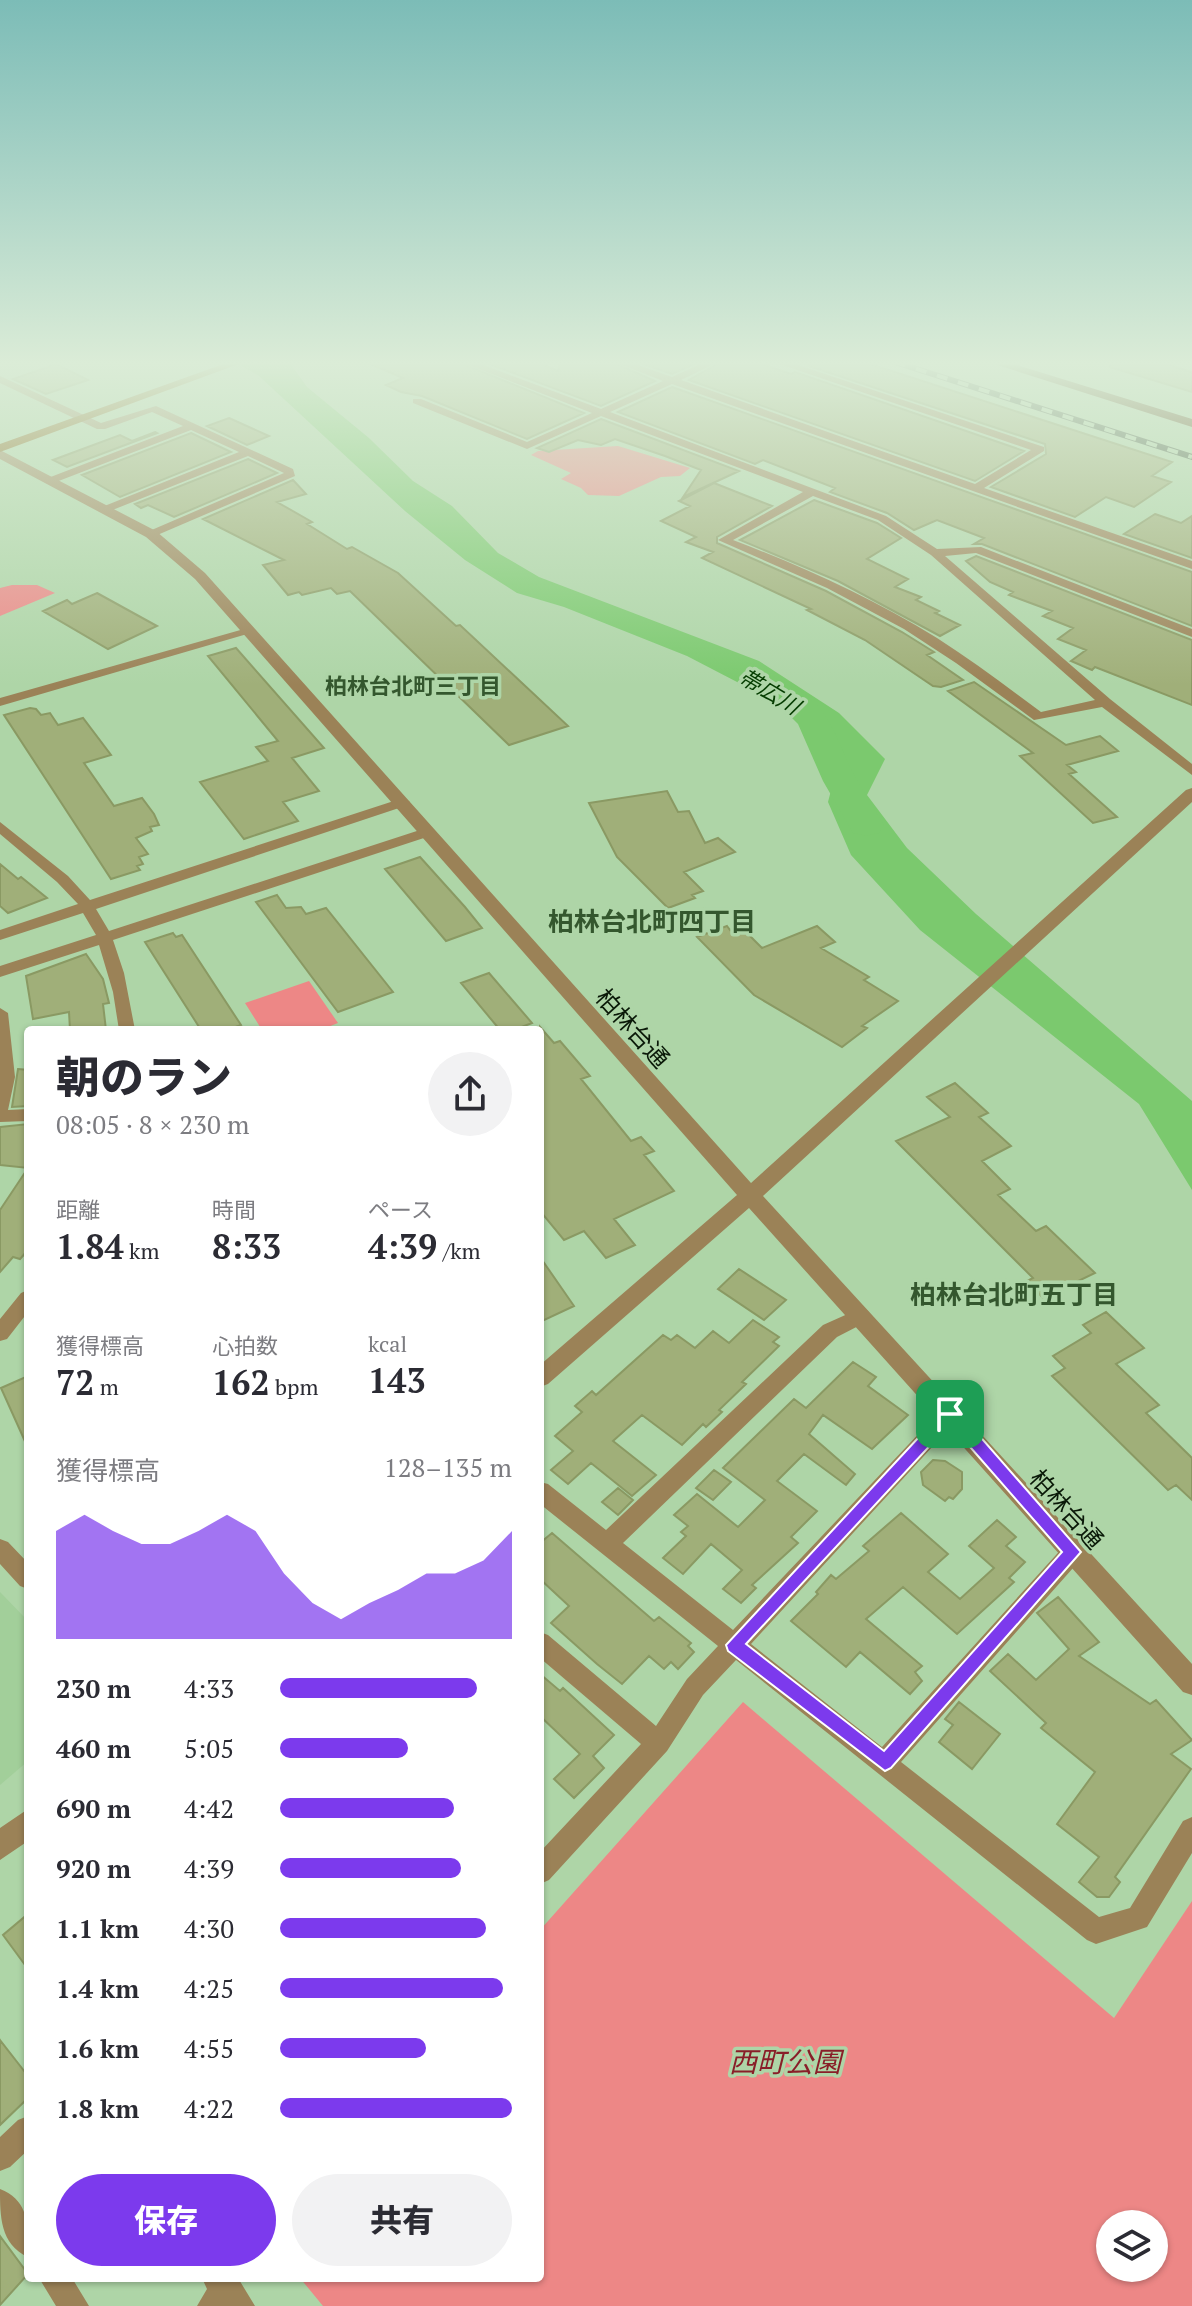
<!DOCTYPE html>
<html lang="ja">
<meta charset="utf-8">
<style>
body{margin:0;font-family:"PT Serif","Noto Sans JP",serif;background:#f2f2f3;color:#2b2b33;height:100vh;display:flex;flex-direction:column;font-size:30px;white-space:nowrap}
*{box-sizing:border-box;margin:0}
p{font-size:26px;color:#7c7c81}
.icon{flex:none;width:44px;height:44px;fill:none;stroke:currentColor;stroke-width:2;stroke-linecap:round;stroke-linejoin:round}
.map{position:relative;flex:1;overflow:hidden}
.sheet{position:absolute;left:24px;top:1026px;width:520px;height:1256px;display:flex;flex-direction:column;background:#fff;border-radius:8px;box-shadow:0 2px 6px #0004}
.sheet>*{flex:none}
.buttons{position:absolute;left:1096px;top:2210px;display:grid;gap:16px}
.buttons a{display:grid;place-items:center;width:72px;height:72px;border-radius:50%;background:#fff;box-shadow:0 2px 6px #0004;font-size:40px}
.pin{position:absolute;display:grid;place-items:center;width:68px;height:68px;color:#fff;margin:-34px;border-radius:16px;box-shadow:0 4px 12px #0006}
.round{display:grid;place-items:center;flex:none;width:84px;height:84px;border-radius:42px;background:#f2f2f3}
.head{display:flex;align-items:center;justify-content:space-between;height:136px;padding:0 32px}
h1{font-size:44px;font-weight:800;line-height:60px}
.figures{display:grid;grid-template-columns:repeat(3,1fr);gap:12px;height:136px;padding:8px 32px}
.figures div{display:grid;align-content:center}
.figures b{font-size:34px;font-weight:800}
.figures small{font-size:22px;font-weight:400}
.figures p{font-size:22px}
.chart{height:224px;padding:16px 32px}
.chart p{display:flex;justify-content:space-between}
.chart svg{width:100%;height:144px;margin-top:8px;fill:#7c3aed;opacity:.7}
.action{display:flex;gap:16px;margin-top:auto;padding:16px 32px}
.action a{flex:1;height:92px;border-radius:48px;background:#7c3aed;color:#fff;font-size:32px;font-weight:800;line-height:92px;text-align:center}
.action a+a{background:#f2f2f3;color:#2b2b33}
ul{padding:0 32px;list-style:none;font-size:26px}
li{display:grid;grid-template-columns:128px 96px 1fr;align-items:center;height:60px}
li i{height:20px;border-radius:10px;background:#7c3aed}
.map>svg:first-child{display:block}
.built{fill:#a2cf9a}
.green{fill:#ed8786;fill-rule:evenodd}
.water{fill:#7bc96e}
.lines{fill:none;stroke-linecap:round;stroke-linejoin:round}
.river{fill:#7bc96e;fill-rule:evenodd}
.building{fill:#a0af79;stroke:#8a9963;stroke-width:2}
.minor{fill:#9b8257;fill-rule:evenodd}
.tertiary{fill:#9b8257;fill-rule:evenodd}
.secondary{fill:#835f10;fill-rule:evenodd}
.trunk{fill:#594216;fill-rule:evenodd}
.rail-casing{stroke:#41583e;stroke-width:6}
.rail{stroke:#aed5a7;stroke-width:4;stroke-dasharray:11;stroke-linecap:butt}
.route{fill:#7c3aed;stroke:#fff;stroke-width:2;fill-rule:evenodd}
.labels{text-anchor:middle;dominant-baseline:central;stroke-width:7;stroke-linejoin:round;paint-order:stroke}
.far-neighbourhood-label{font-size:22px;font-weight:bold;fill:#34572e;stroke:#aed5a7}
.far-water-label{font-size:22px;font-style:italic;fill:#053d00;stroke:#aed5a7}
.street-label{font-size:24px;fill:#0a1908;stroke:#aed5a7}
.neighbourhood-label{font-size:26px;font-weight:bold;fill:#34572e;stroke:#aed5a7}
.near-park-label{font-size:28px;font-style:italic;fill:#891e28;stroke:#aed5a7}
</style>
<div class="map">
<svg width="1192" height="2306" viewBox="0 0 1192 2306">
<rect width="100%" height="100%" fill="#aed5a7"/>
<path class="built" d="M0,1592L28,1621V1761L0,1785Z"/>
<path class="green" d="M618,446L690,468L680,476L661,477L619,496L588,495L581,488L561,479L571,473L531,455L538,451Z
M12,585H37L55,593L0,616V588Z
M309,981L338,1023L320,1030H262L245,1003Z
M743,1702L1114,2018L1192,1901V2306H323L300,2278H540V1930ZM1154,2224V2268H1110V2224Z"/>
<path class="water" d="M235,362L290,363L307,387L369,438L413,481L452,506L498,553L539,577L759,661L839,713L885,759L867,795L907,848L976,914L1192,1101V1190L1139,1104L920,930L851,855L828,802L841,752L768,698L687,656L564,607L517,593L465,560L405,511L259,376Z"/>
<g class="lines">
<path class="river" d="M785,685C825,695 836,738 852,771C862,789 873,807 884,825L879,833L866,836L853,833L823,781L798,724L769,695L774,688Z"/>
</g>
<path class="building" d="M366,362H458L584,413L527,439L422,396L401,392L386,385L403,378Z
M484,362H537L558,371L560,362H612L655,381L601,406Z
M638,362H698L672,374Z
M721,362H756L791,374L795,372L1024,451L975,481L689,380Z
M817,362H864L1172,462L1152,476L1171,482L1134,507L1106,497L1075,517L991,487L1046,454L1045,444L809,366Z
M1111,362H1159L1192,372V392L1110,367Z
M56,364L88,380L46,394L13,379Z
M672,387L1192,572V626L982,544H974L984,538L937,520L914,530L887,513L830,492L835,488L763,460L755,464L618,412Z
M229,418L269,436L247,445L207,426Z
M601,419L739,471L683,497L701,470L665,456L615,439L601,445L578,440L549,452L537,448Z
M155,432L157,433L67,467L53,460L120,435L132,441Z
M191,433L231,452L120,497L82,475Z
M248,459L277,473L174,517L148,505L141,508L135,504Z
M293,480L306,494L277,502L312,522L307,524L347,549L352,547L398,573L456,626L460,625L568,726L509,745L350,591L337,594L331,588L302,595L299,592L288,595L263,565L284,560L203,519Z
M714,483L772,506L717,537V543L826,591L902,632L934,652L927,655L963,680L941,687L933,686L865,640L807,610L811,609L702,558L713,552L686,542L696,537L661,521L690,506L679,501Z
M814,500L877,523L901,538L867,559L908,579L895,587L921,597L916,600L939,611L935,613L960,625L940,636L838,581L740,540Z
M1155,514L1181,523L1192,516V558L1124,534Z
M976,556L1192,640V705L1095,667L1092,670L1071,661L1086,650L1058,639L1073,628L1043,616L1052,611L1009,595L1013,592L990,582L966,561Z
M97,593L157,626L108,649L43,611L67,600L72,604Z
M236,648L324,748L292,758L319,791L283,802L298,821L244,839L200,782L268,761L256,747L278,741L208,656Z
M974,682L1066,745L1100,736L1118,751L1067,765L1076,772L1069,774L1117,817L1093,823L1020,756L1033,753L948,691Z
M30,708L36,709L41,715L50,713L58,725L83,718L111,755L84,763L114,806L142,798L154,814L159,825L150,827L152,831L136,838L148,854L139,857L143,864L137,866L140,870L111,879L4,715Z
M667,791L678,812L689,811L705,843L718,838L735,852L684,872L703,891L692,895L695,898L668,908L617,857L589,803Z
M420,857L465,907L482,928L446,941L385,869Z
M0,864L18,879L21,877L47,898L8,913L0,906Z
M277,895L286,908L301,907L306,914L326,908L393,992L338,1012L256,902Z
M727,926L730,930L740,926L762,948L817,926L835,942L821,948L869,977L864,980L898,1001L862,1026L867,1028L842,1047L754,995L697,937Z
M173,933L176,937L182,935L241,1025L227,1030H201L145,942Z
M86,954L103,979L109,1003L103,1004L106,1030H70L69,1012L33,1019L26,976Z
M489,973L532,1023L514,1030H500L461,983Z
M540,1027L554,1043L560,1041L590,1076L581,1079L631,1141L641,1137L654,1151L644,1155L674,1191L614,1219L635,1245L606,1258L584,1231L564,1240L540,1211Z
M18,1069L28,1070V1106L12,1107Z
M955,1083L988,1113L979,1117L1011,1146L982,1161L1010,1189L998,1195L1036,1231L1046,1226L1095,1273L1043,1298L1027,1281L1033,1278L896,1141L950,1117L927,1097Z
M28,1124V1168L0,1165V1127Z
M28,1168V1250L20,1259L13,1257L0,1272V1210Z
M540,1257L574,1306L540,1322Z
M739,1269L786,1300L764,1320L718,1289Z
M1106,1312L1144,1348L1116,1364L1159,1405L1146,1413L1192,1458V1500L1176,1485L1168,1490L1052,1376L1065,1368L1053,1356L1091,1333L1083,1325Z
M753,1320L779,1337L773,1342L779,1346L742,1382L746,1384L719,1410L722,1412L706,1427L703,1424L682,1445L642,1415L613,1441L656,1475L632,1496L591,1463L568,1484L551,1470L573,1451L555,1436L582,1412L575,1406L592,1391L596,1395L663,1335L671,1340L677,1335L695,1348L713,1331L729,1343Z
M853,1362L876,1377L868,1386L908,1415L872,1449L823,1415L809,1434L855,1474L846,1485L804,1454L777,1481L817,1511L791,1537L798,1543L752,1585L756,1588L741,1603L723,1589L742,1570L711,1544L683,1574L663,1558L686,1536L681,1532L688,1526L674,1515L697,1494L738,1527L765,1500L723,1468L794,1399L806,1408Z
M28,1376V1448L1,1388Z
M933,1460L945,1461L962,1472V1489L953,1499L949,1497L945,1501L923,1485L921,1472Z
M714,1470L731,1482L713,1500L696,1488Z
M618,1488L633,1500L618,1515L602,1502Z
M901,1513L948,1554L928,1572L960,1599L994,1568L969,1546L997,1520L1016,1537L1006,1546L1025,1562L1009,1578L1014,1582L957,1634L903,1587L866,1619L922,1666L915,1672L922,1681L910,1694L860,1652L846,1667L791,1621L818,1594L816,1592L831,1575L836,1579L869,1551L863,1546Z
M552,1533L654,1621L659,1617L691,1643L688,1646L694,1652L678,1669L671,1662L664,1669L649,1656L622,1684L597,1664L551,1623L569,1606L540,1579V1543Z
M1058,1597L1099,1642L1079,1656L1150,1704L1156,1700L1192,1740L1171,1754L1191,1769L1115,1877L1120,1882L1109,1897H1097L1079,1882L1099,1857L1057,1824L1095,1772L1041,1728L1046,1723L990,1671L1008,1654L1036,1680L1069,1649L1037,1613Z
M540,1674L560,1691L563,1688L614,1735L593,1756L604,1768L574,1798L554,1779L580,1754L540,1716Z
M959,1702L1000,1734L972,1769L939,1742L953,1725L945,1719Z
M28,1914V1969L3,1935Z
M0,2040L28,2076V2098L0,2125Z
M0,2236L28,2274L0,2305Z"/>
<g class="lines">
<path class="minor" d="M461,362H475L601,409L663,381L615,362H629L672,377L705,362H718L681,380L975,484L1031,450L774,362H789L1044,447V451L984,488L1192,561V569L672,384L610,412L886,516L937,549L981,547L1192,629V637L976,553L945,556L1110,699L1192,764V775L1102,707L1034,720L956,663L904,629L827,588L718,540L803,492L601,416L527,449L413,403V399H421L527,442L592,413ZM813,496L878,520L931,555L1095,700L1041,712C1007,687 973,661 937,638C872,598 804,567 733,540Z
M0,376L101,423L156,406L293,469L295,476L155,536H147V532L284,473L248,456L110,511H102V507L239,452L191,430L56,482H48V478L183,426L152,412L105,429H97L0,383Z
M244,629L254,632L0,706V698Z
M403,798L410,802L408,805L96,909L109,931L423,829H433L435,832L433,835L113,940L124,973L135,1030H119L113,992L99,945L0,977V966L96,935L83,913L0,940V930L78,904L57,882L0,834V822L68,876L90,900Z
M0,1008L8,1013L15,1077L8,1110L28,1109V1121L0,1122Z
M28,1290V1312L7,1339L0,1341V1319L21,1293Z
M861,1308L868,1311L871,1316L868,1321L837,1337L623,1543L733,1630L943,1408L950,1405L957,1408L960,1414L957,1420L751,1644L882,1747L1065,1545L1073,1542L1081,1545L1084,1552L1081,1559L901,1762L1099,1917L1130,1908L1183,1821L1192,1817V1853L1147,1927L1096,1944L1087,1940L736,1660L703,1695L667,1751L549,1880L540,1884V1852L641,1744L540,1658V1632L548,1635L656,1726L687,1679L718,1646L540,1504V1482L548,1484L606,1530L823,1325Z
M0,1539L8,1542L28,1563V1589L20,1586L0,1564Z
M28,2116V2150L10,2167L0,2171V2137L18,2120Z
M0,2189C31,2201 28,2229 28,2257C0,2244 0,2216 0,2189Z
M39,2278H72L89,2306H56Z
M202,2278H238L255,2306H197L207,2289Z"/>
<path class="tertiary" d="M0,450L156,531L205,573L751,1183L1186,790L1192,788V802L763,1196L1192,1664V1695L1183,1692L749,1208L548,1384L540,1387V1365L737,1195L195,579L146,537L0,459Z
M28,1809V1841L0,1860V1828Z"/>
<path class="secondary" d="M229,362H244L0,452V444Z"/>
<path class="trunk" d="M988,362H1007L1192,419V427Z"/>
<g class="rail-casing">
<path id="rail" d="M895,362L1192,457"/>
</g>
<use href="#rail" class="rail"/>
</g>
<linearGradient id="sky" x2="0" y2="1"><stop stop-color="#7cbcb7"/><stop offset="0.53" stop-color="#dbecd7"/><stop offset="1" stop-color="#dbecd7" stop-opacity="0"/></linearGradient>
<rect width="1192" height="685" fill="url(#sky)"/>
<path class="route" d="M950,1408L956,1409L1081,1552L891,1768L885,1771L728,1651L726,1645L945,1409ZM950,1424L1062,1552L884,1751L746,1644Z"/>
<g class="labels">
<g class="far-neighbourhood-label">
<text x="413" y="685">柏林台北町三丁目</text>
</g>
<g class="far-water-label">
<text transform="translate(770 691) rotate(31)">帯広川</text>
</g>
<g class="street-label">
<text transform="translate(633 1028) rotate(48)">柏林台通</text>
<text transform="translate(1067 1509) rotate(48)">柏林台通</text>
</g>
<g class="neighbourhood-label">
<text x="652" y="921">柏林台北町四丁目</text>
<text x="1014" y="1294">柏林台北町五丁目</text>
</g>
<g class="near-park-label">
<text x="785" y="2061">西町公園</text>
</g>
</g>
</svg>
<div class="buttons">
<a><svg class="icon" aria-label="layers" viewBox="0 0 24 24"><path d="M12 4l9 5-9 5-9-5zM3 14l9 5 9-5"/></svg></a>
</div>
<div class="pin" style="left:950px;top:1414px;background:#1e9e55"><svg class="icon" aria-label="arrive" viewBox="0 0 24 24"><path d="M6 21V4h12l-3 4 3 4H6"/></svg></div>
<section class="sheet">
<div class="head"><div><h1>朝のラン</h1><p>08:05 · 8 × 230 m</p></div><a class="round"><svg class="icon" aria-label="share" viewBox="0 0 24 24"><path d="M12 15V3M7 8l5-5 5 5M5 13v7h14v-7"/></svg></a></div>
<div class="figures">
<div><p>距離</p><b>1.84<small> km</small></b></div>
<div><p>時間</p><b>8:33</b></div>
<div><p>ペース</p><b>4:39<small> /km</small></b></div>
</div>
<div class="figures">
<div><p>獲得標高</p><b>72<small> m</small></b></div>
<div><p>心拍数</p><b>162<small> bpm</small></b></div>
<div><p>kcal</p><b>143</b></div>
</div>
<div class="chart"><p><span>獲得標高</span>128–135 m</p>
<svg viewBox="0 0 160 44" preserveAspectRatio="none"><path d="M0 44V11L10 6L20 11L30 15L40 15L50 11L60 6L70 11L80 24L90 33L100 38L110 33L120 29L130 24L140 24L150 20L160 11V44z"/></svg>
</div>
<ul>
<li><b>230 m</b>4:33<i style="width:85%"></i></li>
<li><b>460 m</b>5:05<i style="width:55%"></i></li>
<li><b>690 m</b>4:42<i style="width:75%"></i></li>
<li><b>920 m</b>4:39<i style="width:78%"></i></li>
<li><b>1.1 km</b>4:30<i style="width:89%"></i></li>
<li><b>1.4 km</b>4:25<i style="width:96%"></i></li>
<li><b>1.6 km</b>4:55<i style="width:63%"></i></li>
<li><b>1.8 km</b>4:22<i style="width:100%"></i></li>
</ul>
<div class="action"><a>保存</a><a>共有</a></div>
</section>
</div>
